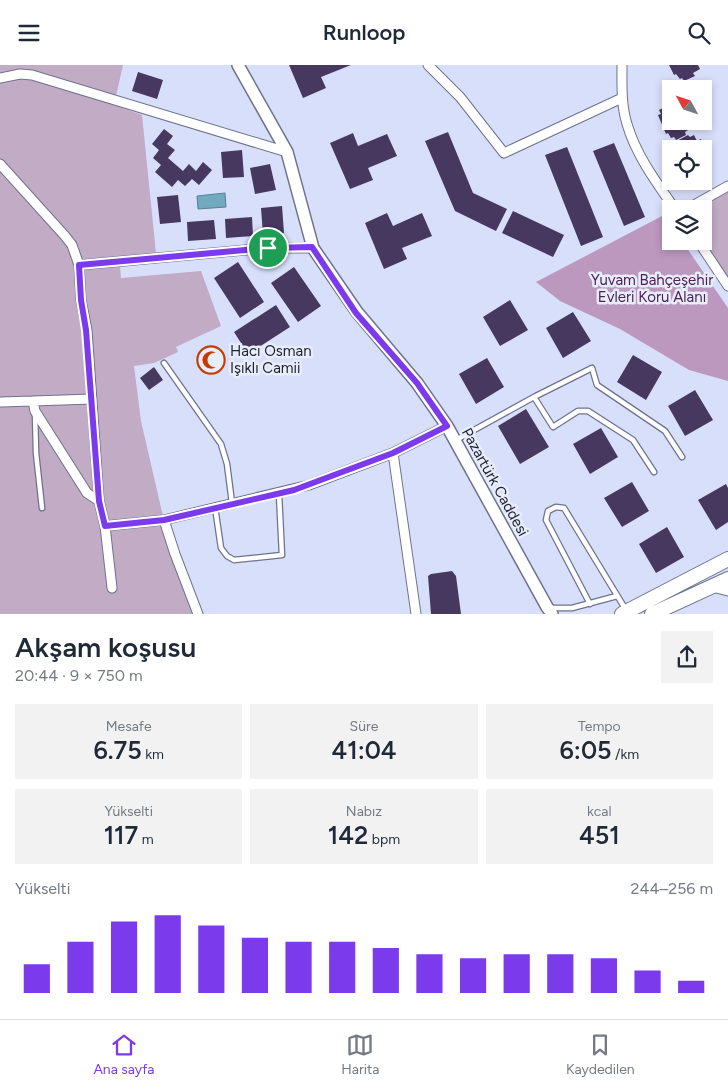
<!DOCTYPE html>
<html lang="tr">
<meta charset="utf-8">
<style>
body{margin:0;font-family:Figtree,sans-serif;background:#f2f2f3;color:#1f2937;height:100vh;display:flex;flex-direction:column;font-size:19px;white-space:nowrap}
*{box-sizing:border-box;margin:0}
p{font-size:16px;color:#747a83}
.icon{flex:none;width:28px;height:28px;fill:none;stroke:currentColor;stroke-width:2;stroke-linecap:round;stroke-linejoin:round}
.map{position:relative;height:549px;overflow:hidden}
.panel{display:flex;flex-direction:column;background:#fff;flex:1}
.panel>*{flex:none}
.needle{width:32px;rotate:310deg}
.tools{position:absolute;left:662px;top:15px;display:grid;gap:10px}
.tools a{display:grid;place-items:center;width:50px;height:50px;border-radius:0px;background:#fff;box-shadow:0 2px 8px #0003;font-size:25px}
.pin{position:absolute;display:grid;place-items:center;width:42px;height:42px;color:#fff;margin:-21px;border:2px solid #fff;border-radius:50%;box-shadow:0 1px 5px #0007}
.round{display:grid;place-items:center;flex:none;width:52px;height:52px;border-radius:0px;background:#f2f2f3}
.head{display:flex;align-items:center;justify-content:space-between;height:85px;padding:0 15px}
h1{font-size:28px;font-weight:600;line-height:38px}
.metrics{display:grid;grid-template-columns:repeat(3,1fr);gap:8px;height:85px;padding:5px 15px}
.metrics div{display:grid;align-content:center;border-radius:0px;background:#f2f2f3;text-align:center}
.metrics b{font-size:25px;font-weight:600}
.metrics small{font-size:14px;font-weight:400}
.metrics p{font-size:14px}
.chart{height:140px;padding:10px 15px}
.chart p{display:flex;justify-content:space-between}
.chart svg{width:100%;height:90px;margin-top:5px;stroke:#7c3aed;stroke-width:6}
header{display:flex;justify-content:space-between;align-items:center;height:65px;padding:0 15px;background:#fff;font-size:22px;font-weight:600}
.tab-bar{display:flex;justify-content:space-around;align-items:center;height:70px;border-top:1px solid #e0e1e3;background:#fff;font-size:14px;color:#747a83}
.tab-bar a{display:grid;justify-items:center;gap:2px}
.tab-bar .current{color:#7c3aed}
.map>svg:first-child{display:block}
.green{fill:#c2abc4}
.forest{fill:#bc97be}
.water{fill:#70a9c0;stroke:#588094}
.building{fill:#473860}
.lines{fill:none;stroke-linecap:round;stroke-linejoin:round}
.service-casing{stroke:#6d738c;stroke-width:7}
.minor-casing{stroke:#6d738c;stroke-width:11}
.tertiary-casing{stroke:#6d738c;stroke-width:14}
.primary-casing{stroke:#6d738c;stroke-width:16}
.service{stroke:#fff;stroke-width:4.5}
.minor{stroke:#fff;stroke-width:9}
.tertiary{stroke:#fff;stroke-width:11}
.primary{stroke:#fff;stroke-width:14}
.route-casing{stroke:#fff;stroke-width:10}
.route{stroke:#7c3aed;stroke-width:6}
.labels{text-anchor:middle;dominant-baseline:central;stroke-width:5;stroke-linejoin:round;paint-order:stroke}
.park-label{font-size:15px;fill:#4f2153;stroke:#e8edfe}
.poi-label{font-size:15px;fill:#1f222c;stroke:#e8edfe;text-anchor:start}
.street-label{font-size:15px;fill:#1f222c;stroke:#e8edfe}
</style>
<header><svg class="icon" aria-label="menu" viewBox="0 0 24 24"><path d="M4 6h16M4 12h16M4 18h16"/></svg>Runloop<svg class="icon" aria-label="search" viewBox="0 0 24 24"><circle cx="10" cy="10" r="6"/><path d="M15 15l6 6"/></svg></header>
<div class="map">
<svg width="728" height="549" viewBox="0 0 728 549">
<rect width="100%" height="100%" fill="#d8dffb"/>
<path class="green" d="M0,0H123L114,40L142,50L157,198L120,202L121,213L201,206L221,261L176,282L178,287L154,298L134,301L141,356L165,460L198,549H0Z
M728,121V221L697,176H704V144H687Z"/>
<path class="forest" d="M664,150L671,160V176H682L728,243V316L689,305L620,264L560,236L536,217Z"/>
<path class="water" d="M225,128L226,142L198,144L197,131Z"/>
<path class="building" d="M289,0H351L321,12L326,23L303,33Z
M669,0H698L700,4L693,8L695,11L684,16L682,13L680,14L676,9L674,10Z
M138,7L163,15L157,34L132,26Z
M671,39V56H693L689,59L691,63L685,67L686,70L676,75L674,72L671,73L668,68L666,69L658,50L661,49L659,45Z
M164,64L173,71L167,79L175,85L168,93L183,106L189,99L196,106L203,97L212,105L199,120L192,114L185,121L178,115L172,122L155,107L161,100L153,93L159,85L152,79Z
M448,67L473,128L507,144L496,166L455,146L425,76Z
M353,68L358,81L387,69L397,91L368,103L373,115L350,124L330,78Z
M688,70L690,72L694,70L697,76L701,74L709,88L705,91L707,95L704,97V84H675L674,82L677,81L675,77Z
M614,78L645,152L624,161L593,86Z
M567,82L603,172L581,181L545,90Z
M242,85L244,112L223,113L221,87Z
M270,99L276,125L255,129L250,103Z
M178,130L181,157L160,159L157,132Z
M282,141L284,168L263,170L261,143Z
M513,146L564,170L553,192L502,168Z
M387,148L393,161L422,148L432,171L402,183L407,194L384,204L365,158Z
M252,152L253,171L226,173L225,154Z
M214,155L216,174L188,176L187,157Z
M238,197L264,237L240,253L214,213Z
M294,202L321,241L298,257L271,218Z
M510,235L528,265L500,281L483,252Z
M276,240L290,262L248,289L234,267Z
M573,247L591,276L563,293L546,263Z
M203,284L222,289L218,306L199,302Z
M633,290L662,307L646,335L617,317Z
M487,293L504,322L476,339L459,309Z
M154,302L163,315L149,325L140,313Z
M695,325L713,355L685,371L668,341Z
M526,344L549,382L520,399L498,361Z
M601,363L618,392L590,409L573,379Z
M632,417L649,446L622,462L604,433Z
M726,419L728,423V457L716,465L698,435Z
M667,462L684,492L656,508L639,479Z
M452,506L456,511L461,549H431L428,511L431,509Z"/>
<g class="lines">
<g class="service-casing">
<path id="service" d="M164,298L221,379L227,399L232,438
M534,332L553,362L578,346H588L633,375L654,407
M35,348L36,388L42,443
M456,375L534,332L592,303L597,320L665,366L682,392
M215,442L221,483L227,491L234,495L282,490L279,429
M590,539L546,455L548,446L556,442L564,443L626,545
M551,543H572L617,531"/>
</g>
<g class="minor-casing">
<path id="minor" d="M428,0L460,32L504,88L622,33
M622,0C622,19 621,40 627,59C636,90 656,117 675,144
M0,13L20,9L32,10L287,87
M0,99L65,171L72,180L79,200
M687,144L728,121
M698,176L728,221
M33,336L92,334
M0,337L33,336L35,346L87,428L99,436
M393,388L416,549
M105,461L99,436L87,265L81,235L79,200L268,183H313
M712,522L728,526
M112,523L105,461L164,455
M198,549L175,489L164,455L309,420L393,388L447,361"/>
</g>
<g class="tertiary-casing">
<path id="tertiary" d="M238,0L287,87L313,183L357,247L417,318L447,361L547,542L552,549"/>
</g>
<g class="primary-casing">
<path id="primary" d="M622,549L728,494
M652,549L728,514"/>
</g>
<use href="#service" class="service"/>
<use href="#minor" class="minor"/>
<use href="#tertiary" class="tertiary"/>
<use href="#primary" class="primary"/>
</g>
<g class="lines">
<g class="route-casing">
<path id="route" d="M312,182L356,248L417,318L447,361L393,388L294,425L164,455L105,461L99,436L86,265L81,235L79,200L268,183Z"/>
</g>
<use href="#route" class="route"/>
</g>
<defs>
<g id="mosque-ring" transform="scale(1.4375)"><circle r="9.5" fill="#e8edfe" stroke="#c33d00" stroke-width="1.5"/><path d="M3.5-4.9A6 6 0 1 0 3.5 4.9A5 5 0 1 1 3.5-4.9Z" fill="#c33d00"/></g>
</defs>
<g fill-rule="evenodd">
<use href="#mosque-ring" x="211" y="295"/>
</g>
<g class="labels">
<g class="park-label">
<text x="652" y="215">Yuvam Bahçeşehir<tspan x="652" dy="17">Evleri Koru Alanı</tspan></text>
</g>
<g class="poi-label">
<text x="230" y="286">Hacı Osman<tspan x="230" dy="17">Işıklı Camii</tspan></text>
</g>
<g class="street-label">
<text transform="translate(495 417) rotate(61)">Pazartürk Caddesi</text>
</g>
</g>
</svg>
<div class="tools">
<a><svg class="needle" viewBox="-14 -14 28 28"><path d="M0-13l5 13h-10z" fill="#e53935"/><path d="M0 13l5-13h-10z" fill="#747a83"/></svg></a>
<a><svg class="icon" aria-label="locate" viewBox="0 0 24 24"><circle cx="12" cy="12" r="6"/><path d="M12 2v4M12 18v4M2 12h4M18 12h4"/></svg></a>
<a><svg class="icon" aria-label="layers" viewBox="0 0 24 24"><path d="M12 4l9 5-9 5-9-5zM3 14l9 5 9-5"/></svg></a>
</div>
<div class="pin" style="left:268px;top:183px;background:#1e9e55"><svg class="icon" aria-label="arrive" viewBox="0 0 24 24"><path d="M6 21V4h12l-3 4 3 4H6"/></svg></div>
</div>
<section class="panel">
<div class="head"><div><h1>Akşam koşusu</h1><p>20:44 · 9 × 750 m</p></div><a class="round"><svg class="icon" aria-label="share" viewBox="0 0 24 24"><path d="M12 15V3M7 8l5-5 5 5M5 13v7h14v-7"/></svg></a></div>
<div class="metrics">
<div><p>Mesafe</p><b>6.75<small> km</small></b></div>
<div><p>Süre</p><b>41:04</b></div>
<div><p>Tempo</p><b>6:05<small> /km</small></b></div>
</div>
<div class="metrics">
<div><p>Yükselti</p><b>117<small> m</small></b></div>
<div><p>Nabız</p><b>142<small> bpm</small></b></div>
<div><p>kcal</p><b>451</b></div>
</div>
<div class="chart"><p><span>Yükselti</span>244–256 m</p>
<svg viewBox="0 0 160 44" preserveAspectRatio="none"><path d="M5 44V30M15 44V19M25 44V9M35 44V6M45 44V11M55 44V17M65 44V19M75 44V19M85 44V22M95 44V25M105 44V27M115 44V25M125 44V25M135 44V27M145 44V33M155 44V38"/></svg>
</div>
</section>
<nav class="tab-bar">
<a class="current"><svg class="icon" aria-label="home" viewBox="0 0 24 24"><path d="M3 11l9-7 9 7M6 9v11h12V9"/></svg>Ana sayfa</a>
<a><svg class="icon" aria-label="map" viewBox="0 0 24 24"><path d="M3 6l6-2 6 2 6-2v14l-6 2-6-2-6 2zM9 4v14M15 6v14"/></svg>Harita</a>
<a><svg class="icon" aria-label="saved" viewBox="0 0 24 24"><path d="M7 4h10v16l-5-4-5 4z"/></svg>Kaydedilen</a>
</nav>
